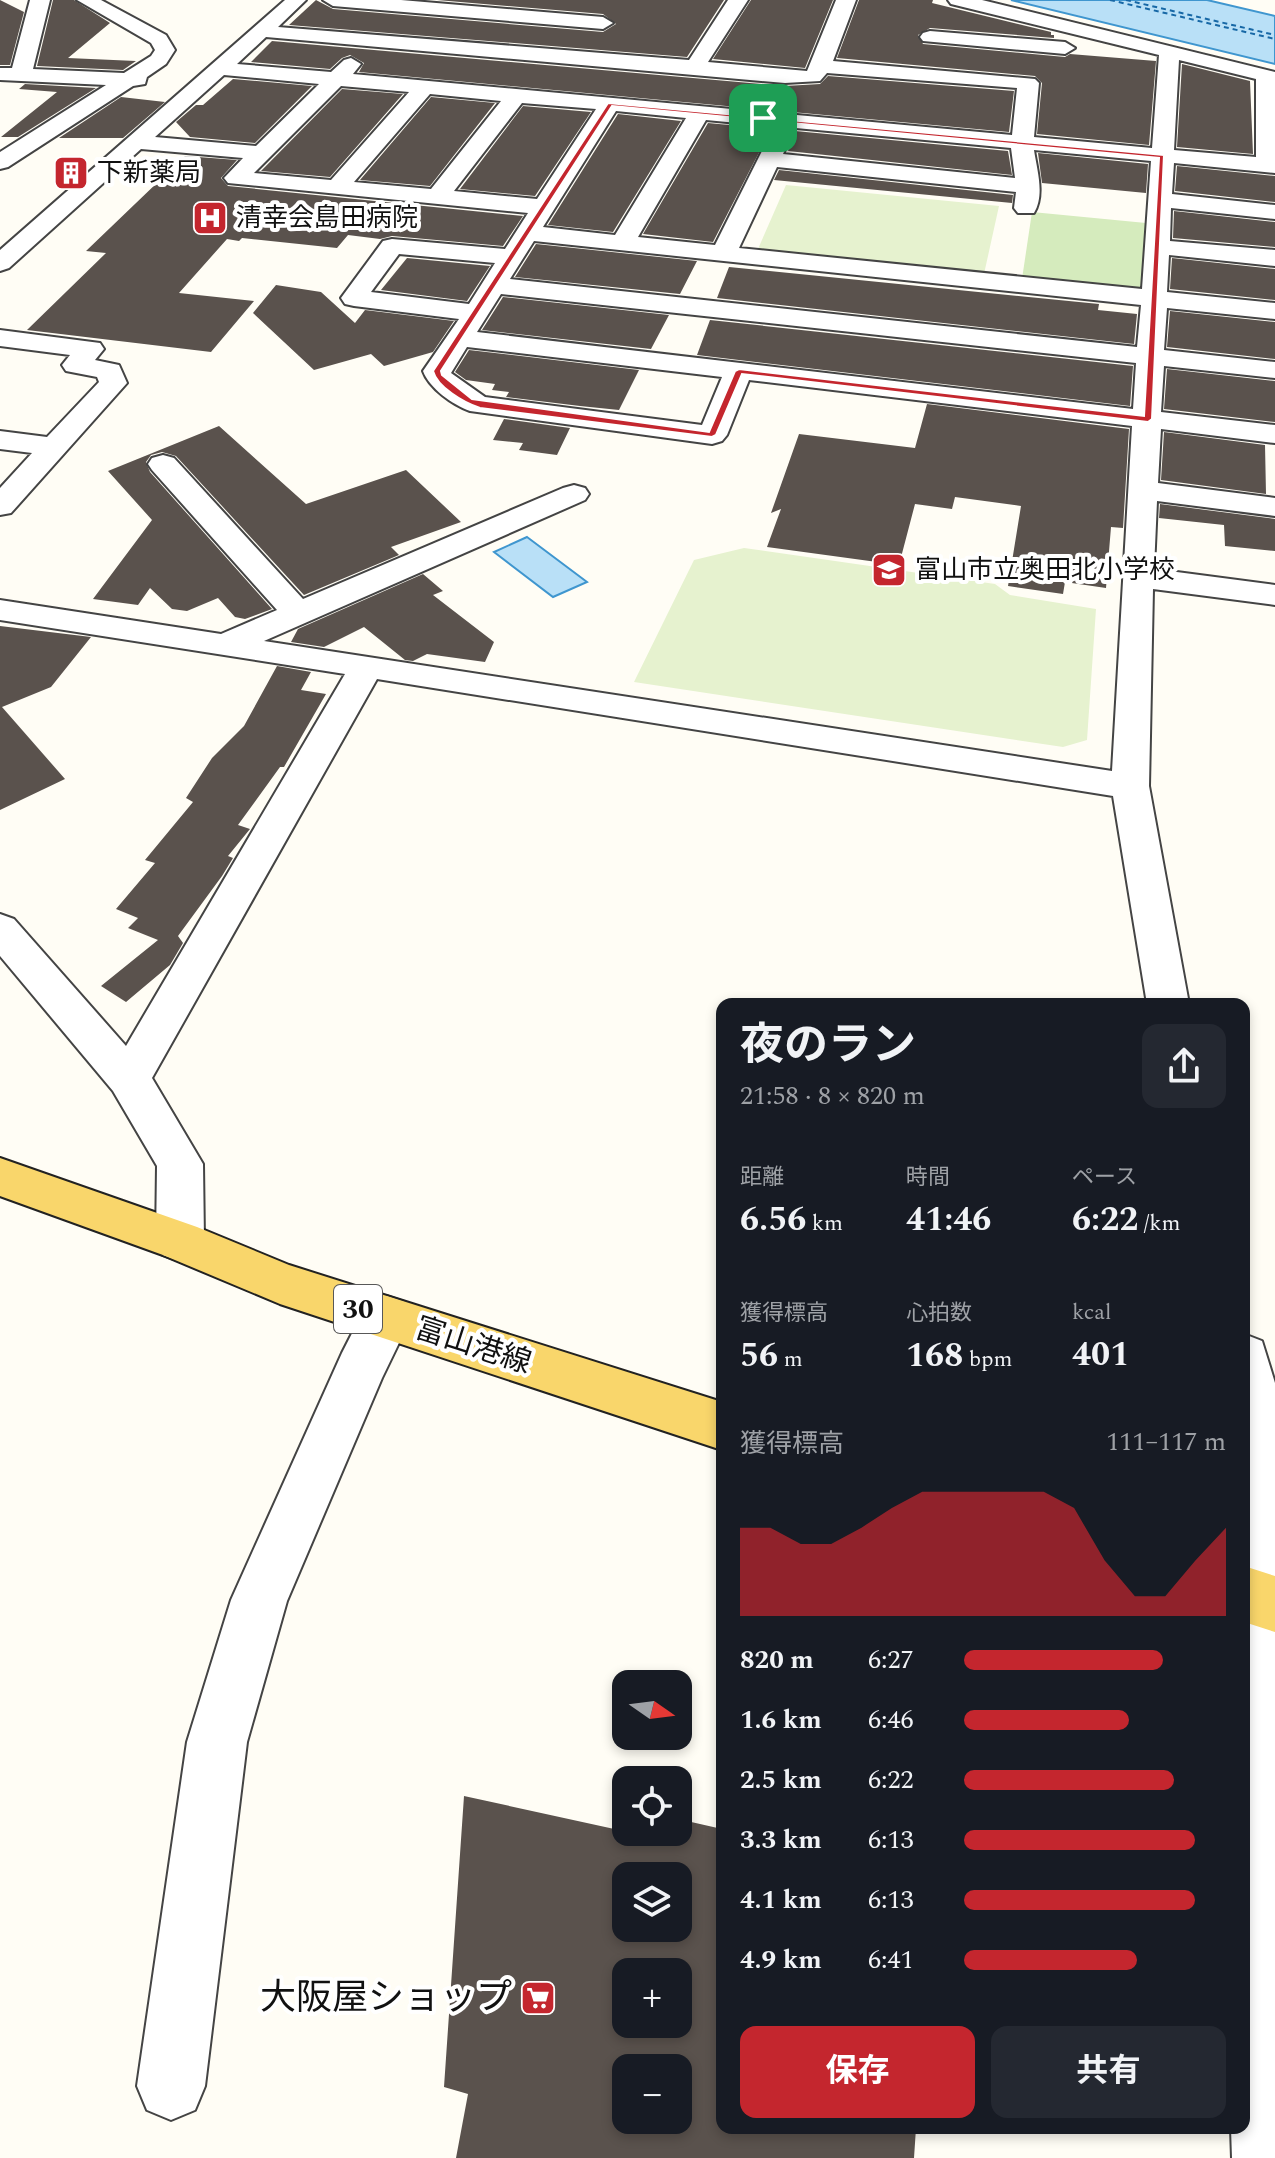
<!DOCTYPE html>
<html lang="ja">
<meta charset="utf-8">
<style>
body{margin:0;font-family:Spectral,"Noto Sans JP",serif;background:#242831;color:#f1f3f6;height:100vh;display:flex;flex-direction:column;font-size:30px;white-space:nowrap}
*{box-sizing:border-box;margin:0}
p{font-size:26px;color:#9ea1a6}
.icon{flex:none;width:44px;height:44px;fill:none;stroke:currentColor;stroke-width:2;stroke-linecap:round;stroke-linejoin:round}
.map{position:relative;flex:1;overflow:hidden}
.panel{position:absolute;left:716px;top:998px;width:534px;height:1136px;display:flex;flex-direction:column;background:#171b24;border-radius:16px;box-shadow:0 4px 12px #0003}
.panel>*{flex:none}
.needle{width:52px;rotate:104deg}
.fabs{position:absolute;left:612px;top:1670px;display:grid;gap:16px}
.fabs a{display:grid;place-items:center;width:80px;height:80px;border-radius:16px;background:#171b24;box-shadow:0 4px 12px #0003;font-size:40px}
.pin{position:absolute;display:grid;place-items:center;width:68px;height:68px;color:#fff;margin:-34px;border-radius:16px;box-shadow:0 4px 12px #0006}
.round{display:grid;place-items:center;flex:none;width:84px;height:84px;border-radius:16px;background:#242831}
.summary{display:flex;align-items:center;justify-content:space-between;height:136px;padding:0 24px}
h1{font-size:44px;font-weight:700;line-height:60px}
.metrics{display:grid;grid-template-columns:repeat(3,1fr);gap:12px;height:136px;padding:8px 24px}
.metrics div{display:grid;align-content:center}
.metrics b{font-size:34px;font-weight:700}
.metrics small{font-size:22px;font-weight:400}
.metrics p{font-size:22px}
.chart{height:224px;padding:16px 24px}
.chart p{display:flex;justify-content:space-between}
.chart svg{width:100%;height:144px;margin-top:8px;fill:#c4262e;opacity:.7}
.primary-button{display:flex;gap:16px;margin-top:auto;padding:16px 24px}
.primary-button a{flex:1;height:92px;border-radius:16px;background:#c4262e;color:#fff;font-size:32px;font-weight:700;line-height:92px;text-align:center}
.primary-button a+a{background:#242831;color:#f1f3f6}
ul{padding:0 24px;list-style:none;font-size:26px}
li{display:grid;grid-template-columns:128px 96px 1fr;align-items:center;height:60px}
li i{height:20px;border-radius:10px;background:#c4262e}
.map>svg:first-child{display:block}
.green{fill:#d5ebbd}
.pitch{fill:#e6f2cf}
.water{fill:#b9e0f7;stroke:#3f96cf;stroke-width:2}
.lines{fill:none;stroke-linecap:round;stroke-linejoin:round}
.ferry{stroke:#1768a6;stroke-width:2;stroke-dasharray:5 4;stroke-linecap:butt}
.building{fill:#5a524d;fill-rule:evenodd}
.minor-casing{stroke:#444;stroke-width:4}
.major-casing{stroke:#222;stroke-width:4}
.minor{fill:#fff;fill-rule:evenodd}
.major{fill:#f9d66b;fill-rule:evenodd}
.route{fill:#c4262e;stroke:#fff;stroke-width:2;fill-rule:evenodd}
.labels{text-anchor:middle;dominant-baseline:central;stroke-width:8;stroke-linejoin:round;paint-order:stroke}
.far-poi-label{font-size:26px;fill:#111;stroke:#fff;text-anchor:start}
.shield{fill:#fff;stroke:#585858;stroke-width:2}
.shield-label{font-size:28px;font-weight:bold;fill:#111}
.street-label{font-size:30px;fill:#111;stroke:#fff}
.near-poi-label{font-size:36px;fill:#111;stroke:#fff;text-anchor:end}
</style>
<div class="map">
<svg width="1275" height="2158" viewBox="0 0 1275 2158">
<rect width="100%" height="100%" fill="#fffdf5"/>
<path class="green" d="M1032,212L1146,223L1144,291L1022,279Z"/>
<path class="pitch" d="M786,185L999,206L984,274L758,249Z
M744,548L995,584L1010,595L1096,609L1087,740L1063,747L634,682L694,560Z"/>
<path class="water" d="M1011,0H1207L1275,16V64Z
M527,537L587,582L553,597L494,552Z"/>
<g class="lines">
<path class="ferry" d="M1110,0L1275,39
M1126,0L1275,35"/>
</g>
<path class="building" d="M0,0L24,12L10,65H0Z
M53,0H74L110,23L68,58L136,61L123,70L37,66Z
M316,0L333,9L603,32L616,24L603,14L437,0H724L687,57L289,25Z
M751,0H833L805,68L713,59Z
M859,0H933L932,3L1051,32V35H1054V38L930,28L918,35L923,44L1065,57L1070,54L1156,61L1149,145L1037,134L1042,83L1035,76L837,58Z
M272,41L785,86L820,84L828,76L1014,91L1009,132L359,72L364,63L350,55L342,58L330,69L251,62Z
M1182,64L1250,81L1253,154L1177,147Z
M233,79L312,86L255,143L190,137L176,122L196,105H203Z
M25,84L96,88L18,137H1L57,92L19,89Z
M342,89L403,94L330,177L261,171Z
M121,97L165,102L123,138H59Z
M431,97L495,103L430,186L360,180Z
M523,106L591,112L535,196L460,189Z
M618,114L681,121L613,232L548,225Z
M708,123L771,129L713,242L643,234Z
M795,131L1008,151L1012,175L788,151Z
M1038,153L1148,164L1146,193L1042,183Z
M185,156L237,160L221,178L228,186L523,216L503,246L392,236L380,239L348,235L337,248L242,238L239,241L227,239L179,293L254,301L211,352L27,330L106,253L86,251Z
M1177,166L1275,176V202L1175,191Z
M779,170L1013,195L1012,203L774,180Z
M1174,211L1275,222V247L1173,238Z
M536,244L697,261L680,294L515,277Z
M407,258L490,266L467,301L381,290Z
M1172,258L1275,269V300L1170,289Z
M729,267L1099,304L1098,310L1137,314L1134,344L717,298Z
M276,285L321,292L355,323L365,310L454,321L433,352L384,366L371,354L314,370L253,313Z
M503,297L669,315L651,349L482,330Z
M1170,311L1275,322V359L1167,347Z
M710,320L1133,366L1130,406L697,355Z
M469,350L639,370L619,410L580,406L506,397L509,392L492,390L495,384L466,380L455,372Z
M1167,369L1275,381V422L1164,409Z
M927,404L1129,429L1123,528L1111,527L1106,588L1065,582L1063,594L1008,586L1021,506L955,497L952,509L915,504L899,565L767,547L781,509L771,513L799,434L915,448Z
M504,419L570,428L557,455L519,450L523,443L493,440Z
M219,426L306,504L406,470L461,522L391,547L399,555L304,595L176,456L162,452L151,455L146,462L150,472L272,609L245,619L235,617L218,598L187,611L172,609L150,588L138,605L93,599L152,520L108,471Z
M1164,432L1265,445L1266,494L1161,480Z
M1160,504L1275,519V551L1225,546L1224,525L1159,518Z
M423,574L443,591L433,595L494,642L485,662L427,654L413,661L405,660L364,627L324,647L291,642L298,629Z
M0,626L91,637L51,687L2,707L65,779L0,810Z
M277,666L311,672L301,690L326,694L284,767H280L238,825L250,829L228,856L233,858L222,876L178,936L183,943L170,965L126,1002L101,986L158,940L128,928L138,918L116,909L155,863L145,860L193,802L186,798L212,758L244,726Z
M464,1796L660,1839L662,1832H678V1819L722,1829V2128H916L914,2158H456L468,2094L444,2087ZM626,1876H678V1928H626ZM626,1972H678V2024H626ZM626,2068H678V2120H626Z"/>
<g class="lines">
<g class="minor-casing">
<path id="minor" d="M30,0H50L33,69L124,73L151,56L155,50L151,43L77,0H101L166,35L175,50L166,64L147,77L145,84L133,86L8,167L0,169V152L106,85L0,80V68H12Z
M285,0H306L278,27L689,60L728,0H748L708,62L807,71L836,0H856L833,61L1035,79L1039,83L1034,137L1152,148L1159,55L951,4L948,0H982L1275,72V173L1174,163L1172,194L1275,205V219L1171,208L1170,241L1275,250V266L1169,255L1167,292L1275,303V319L1167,308L1164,350L1275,362V378L1164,366L1161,412L1275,425V443L1161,429L1158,483L1275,498V516L1157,501L1154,569L1275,585V605L1153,589L1149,786L1189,1004H1147L1113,796L377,679L152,1078L203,1164L204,1241L197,1255L180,1261L163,1255L156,1241L157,1166L113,1091L0,956V914L14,919L126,1046L345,674L0,620V600L221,634L277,610L152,470L148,464L152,458L163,455L174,458L303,599L563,488L574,485L585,488L589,494L585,500L264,641L1112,771L1132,426L749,380L727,435L722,441L712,444L470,411C453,405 429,388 423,371L459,319L354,306L345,304L341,298L383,241L392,239L505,249L528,213L228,183L224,178L243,158L141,149L9,268L0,271V250ZM266,37L785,83L820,81L827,73L1017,88L1012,135L353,74L361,64L351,58L344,60L331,72L237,64ZM1179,60L1256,79V157L1174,150ZM224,75L319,84L256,146L155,137ZM341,86L409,92L331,180L254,173ZM430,94L501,101L431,189L354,182ZM522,103L596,109L537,199L454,191ZM616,111L686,118L615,235L543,227ZM706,120L780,127L771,133L715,245L638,237ZM785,127L1011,148L1015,178L783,154L793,133ZM1034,150L1151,161L1142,289L739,248L777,167L1016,192L1014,208L1018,213H1034C1045,195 1037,170 1034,150ZM534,241L1141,305L1137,347L510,279ZM399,254L495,263L469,304L371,292ZM501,294L1136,363L1133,409L477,332ZM467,347L722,377L702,425L485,397L451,373Z
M323,0H401L603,17L613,23L603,29L333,6Z
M930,31L1065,42L1075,48L1065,54L923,41L920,37L923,33Z
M0,330L100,343L104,349L95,360L119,365L127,383L11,513L0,515V488L32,453L0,449V431L47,437L99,382L97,377L66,371L62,365L70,355L0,346Z
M386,1296L404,1302L411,1318L382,1378L287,1601L247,1742L205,2086L195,2110L171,2120L147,2110L137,2086L187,1742L231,1600L342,1353L368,1302Z
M1244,1334L1262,1341L1275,1383V2158H1232L1231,2128H1244V1569L1248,1501L1244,1481Z"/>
</g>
<g class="major-casing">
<path id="major" d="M0,1158L197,1227L289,1265L722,1402V1450L280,1304L163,1255L0,1196Z
M1244,1566L1275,1576V1632L1244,1622Z"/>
</g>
<use href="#minor" class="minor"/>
<use href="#major" class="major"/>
</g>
<path class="route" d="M608,103L1164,155L1152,419L1148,422L742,374L716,435L712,437L480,408C464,403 437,387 433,371ZM612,106L1159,158L1144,416L739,369L735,371L709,432L472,399L442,375L441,371Z"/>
<defs>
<g id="building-square" transform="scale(1.8)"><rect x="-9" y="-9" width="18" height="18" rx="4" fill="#c4262e" stroke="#fff"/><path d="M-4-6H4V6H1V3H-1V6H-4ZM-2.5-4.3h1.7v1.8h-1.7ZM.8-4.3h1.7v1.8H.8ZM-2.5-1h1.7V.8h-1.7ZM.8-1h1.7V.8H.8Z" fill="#fff"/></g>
<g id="hospital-square" transform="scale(1.8)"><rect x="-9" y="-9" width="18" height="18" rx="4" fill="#c4262e" stroke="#fff"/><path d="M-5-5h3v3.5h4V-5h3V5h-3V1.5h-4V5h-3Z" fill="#fff"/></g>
<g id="school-square" transform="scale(1.8)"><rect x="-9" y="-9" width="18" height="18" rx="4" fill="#c4262e" stroke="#fff"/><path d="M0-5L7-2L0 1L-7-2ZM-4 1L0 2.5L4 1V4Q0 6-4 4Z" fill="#fff"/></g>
<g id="supermarket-square" transform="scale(1.8)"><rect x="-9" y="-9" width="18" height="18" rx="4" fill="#c4262e" stroke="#fff"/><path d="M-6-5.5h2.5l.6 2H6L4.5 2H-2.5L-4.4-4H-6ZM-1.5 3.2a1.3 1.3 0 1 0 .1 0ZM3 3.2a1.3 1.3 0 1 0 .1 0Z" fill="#fff"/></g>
</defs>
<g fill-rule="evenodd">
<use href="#building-square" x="71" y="173"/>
<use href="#hospital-square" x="210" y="218"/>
<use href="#school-square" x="889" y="570"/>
<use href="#supermarket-square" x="538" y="1998"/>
</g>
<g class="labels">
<g class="far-poi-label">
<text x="97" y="173">下新薬局</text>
<text x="236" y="218">清幸会島田病院</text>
<text x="915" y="570">富山市立奥田北小学校</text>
</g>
<rect class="shield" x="334" y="1285" width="48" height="48" rx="6"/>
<g class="shield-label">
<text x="358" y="1309">30</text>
</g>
<g class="street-label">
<text transform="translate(473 1346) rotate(18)">富山港線</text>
</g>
<g class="near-poi-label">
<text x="512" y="1998">大阪屋ショップ</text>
</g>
</g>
</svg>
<div class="fabs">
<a><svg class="needle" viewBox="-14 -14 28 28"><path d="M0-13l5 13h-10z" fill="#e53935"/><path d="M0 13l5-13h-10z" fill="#9ea1a6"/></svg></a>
<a><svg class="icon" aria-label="locate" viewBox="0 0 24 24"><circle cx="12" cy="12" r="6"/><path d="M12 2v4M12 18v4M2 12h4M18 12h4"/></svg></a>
<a><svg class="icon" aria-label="layers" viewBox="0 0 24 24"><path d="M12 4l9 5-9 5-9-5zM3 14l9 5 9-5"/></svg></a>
<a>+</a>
<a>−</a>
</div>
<div class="pin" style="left:763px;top:118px;background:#1e9e55"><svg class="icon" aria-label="arrive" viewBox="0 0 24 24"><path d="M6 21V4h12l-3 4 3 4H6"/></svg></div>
<section class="panel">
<div class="summary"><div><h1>夜のラン</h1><p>21:58 · 8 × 820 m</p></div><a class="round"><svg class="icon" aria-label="share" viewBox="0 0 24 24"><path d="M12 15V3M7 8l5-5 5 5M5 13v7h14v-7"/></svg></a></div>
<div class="metrics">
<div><p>距離</p><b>6.56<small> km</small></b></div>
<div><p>時間</p><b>41:46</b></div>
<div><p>ペース</p><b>6:22<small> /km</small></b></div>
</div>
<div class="metrics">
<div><p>獲得標高</p><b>56<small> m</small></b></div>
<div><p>心拍数</p><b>168<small> bpm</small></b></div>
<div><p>kcal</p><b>401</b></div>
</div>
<div class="chart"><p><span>獲得標高</span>111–117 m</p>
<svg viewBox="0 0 160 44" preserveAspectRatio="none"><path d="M0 44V17L10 17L20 22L30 22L40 17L50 11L60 6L70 6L80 6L90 6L100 6L110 11L120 27L130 38L140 38L150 27L160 17V44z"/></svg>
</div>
<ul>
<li><b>820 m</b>6:27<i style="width:76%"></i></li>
<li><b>1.6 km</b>6:46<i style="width:63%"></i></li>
<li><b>2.5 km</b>6:22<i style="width:80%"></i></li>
<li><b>3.3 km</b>6:13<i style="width:88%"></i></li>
<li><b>4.1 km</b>6:13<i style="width:88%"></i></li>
<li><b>4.9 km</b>6:41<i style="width:66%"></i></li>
</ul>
<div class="primary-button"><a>保存</a><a>共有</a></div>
</section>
</div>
